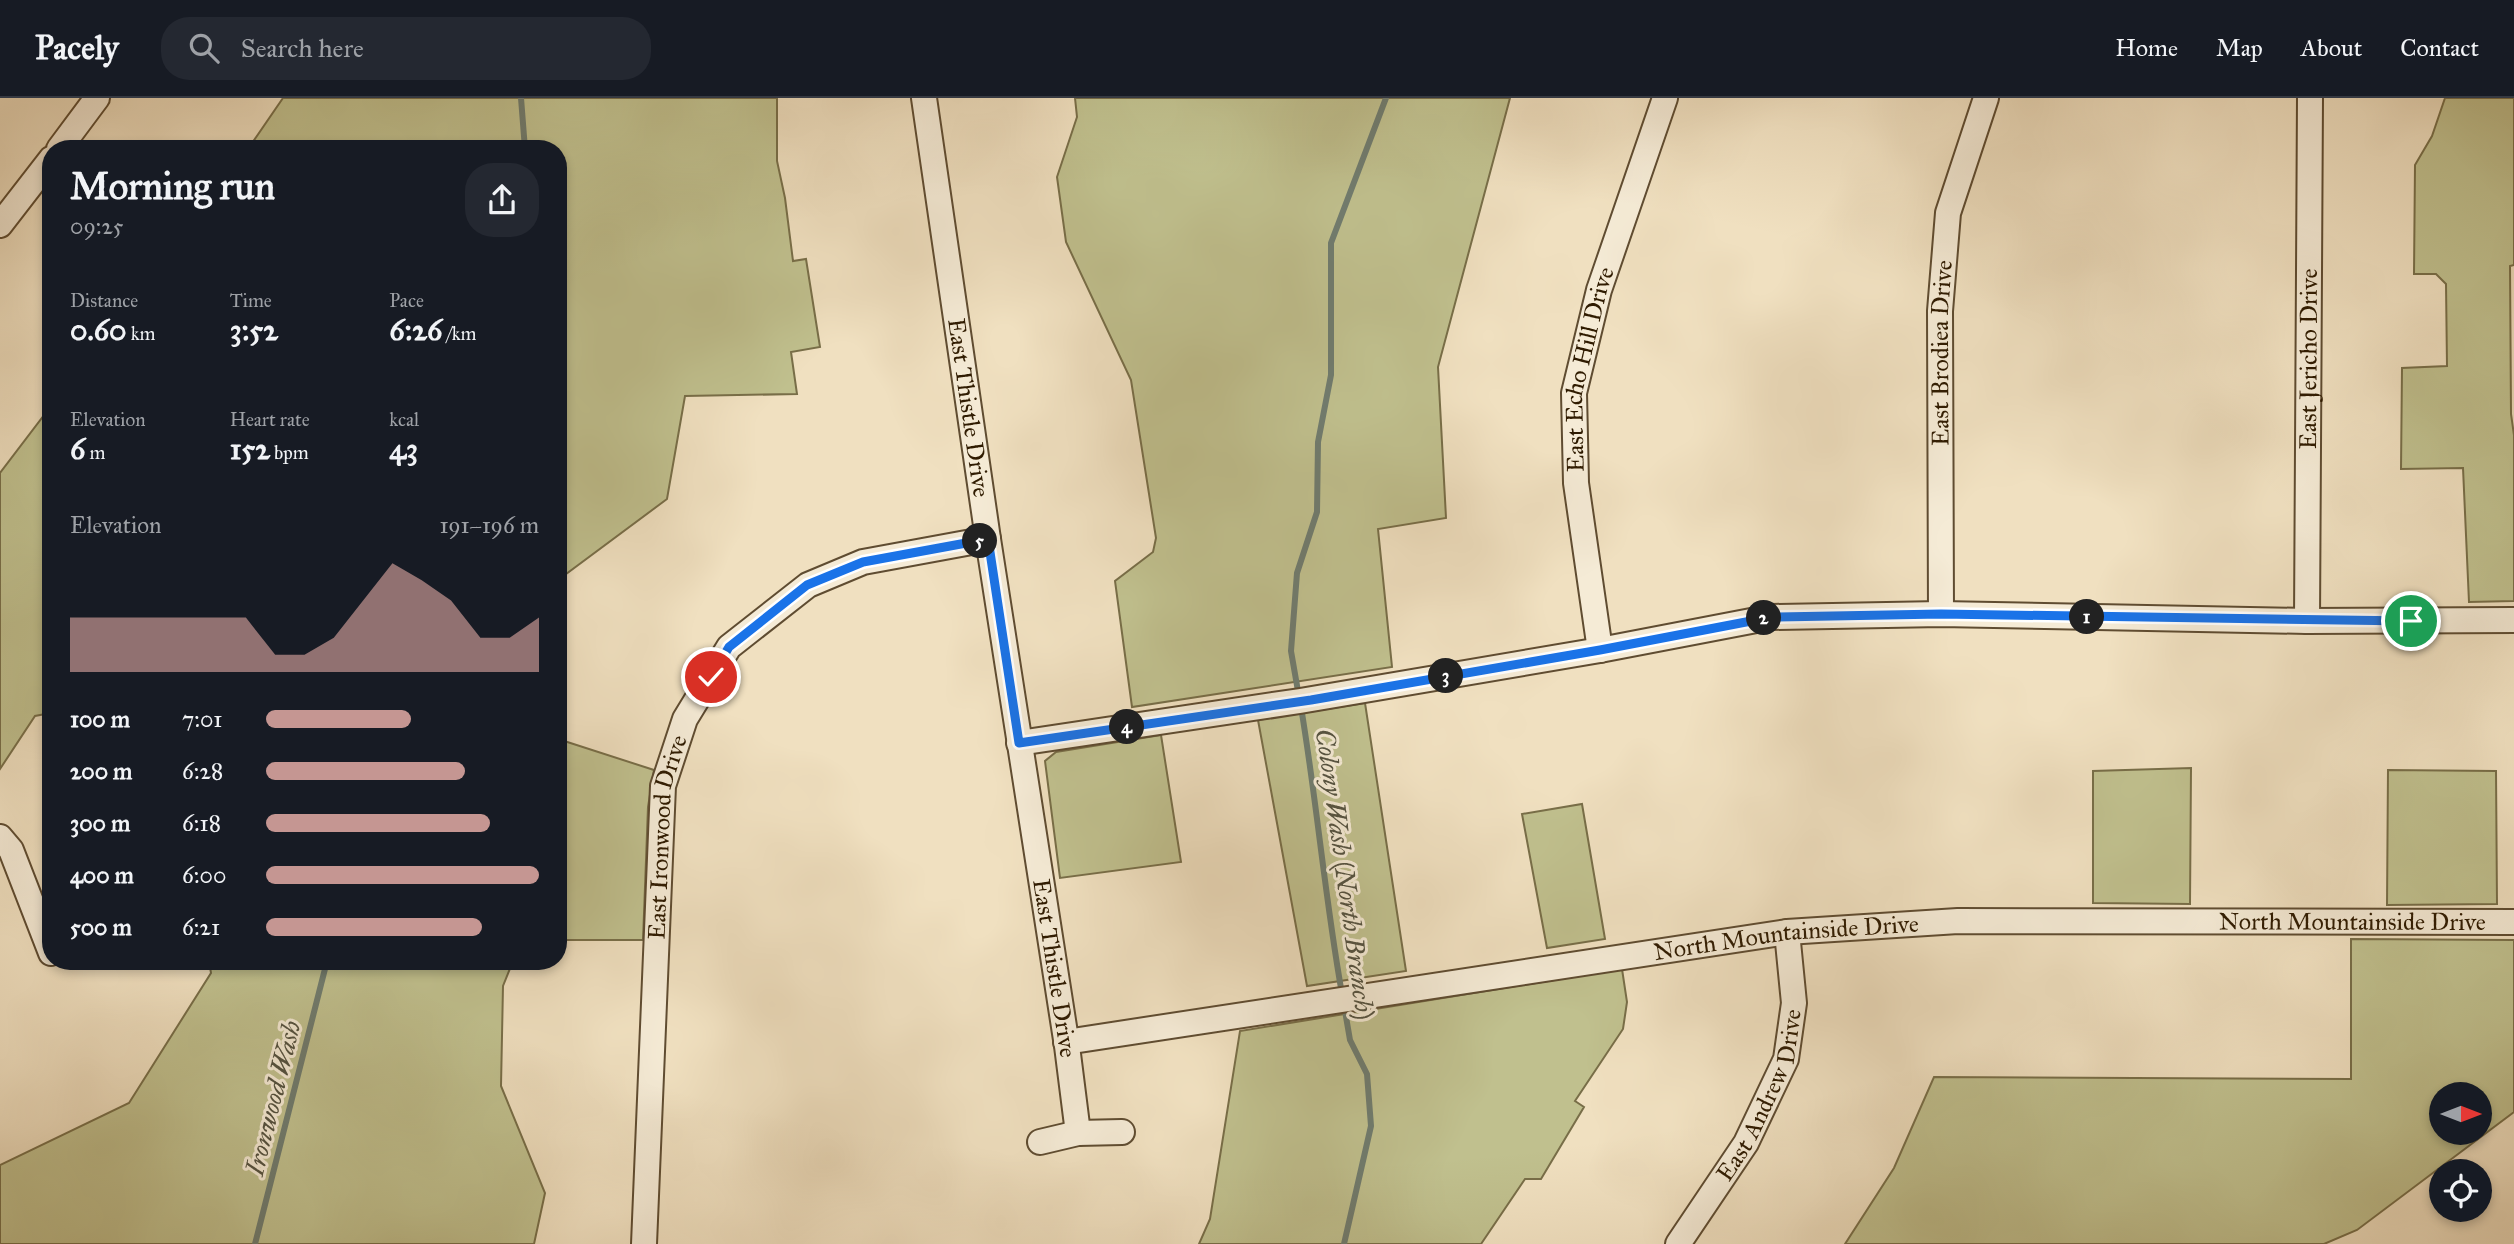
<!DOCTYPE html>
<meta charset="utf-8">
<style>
body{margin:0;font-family:"IM FELL Great Primer",serif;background:#242831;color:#f1f3f6;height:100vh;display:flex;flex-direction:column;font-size:26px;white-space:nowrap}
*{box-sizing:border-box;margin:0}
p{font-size:23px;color:#9ea1a6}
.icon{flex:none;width:38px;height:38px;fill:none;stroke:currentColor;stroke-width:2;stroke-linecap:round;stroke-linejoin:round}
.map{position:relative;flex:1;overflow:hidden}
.drawer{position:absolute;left:42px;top:42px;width:525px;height:830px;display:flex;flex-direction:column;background:#171b24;border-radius:28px;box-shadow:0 4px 10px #0003}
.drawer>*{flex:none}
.needle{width:46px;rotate:90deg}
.fabs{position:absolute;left:2429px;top:984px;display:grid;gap:14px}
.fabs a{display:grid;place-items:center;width:63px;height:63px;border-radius:50%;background:#171b24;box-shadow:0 4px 10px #0003;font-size:35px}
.pin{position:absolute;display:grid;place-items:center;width:60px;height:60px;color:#fff;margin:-30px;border:4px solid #fff;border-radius:50%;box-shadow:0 2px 7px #0007}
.km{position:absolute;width:35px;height:35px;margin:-18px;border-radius:50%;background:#222;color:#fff;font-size:19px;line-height:35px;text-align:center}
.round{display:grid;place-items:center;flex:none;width:74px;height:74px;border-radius:28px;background:#242831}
.head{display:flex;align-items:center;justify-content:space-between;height:119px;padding:0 28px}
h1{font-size:38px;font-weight:800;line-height:52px}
.metrics{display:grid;grid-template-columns:repeat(3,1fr);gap:10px;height:119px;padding:7px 28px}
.metrics div{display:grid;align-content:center}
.metrics b{font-size:30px;font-weight:800}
.metrics small{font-size:19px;font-weight:400}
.metrics p{font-size:19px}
.chart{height:196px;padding:14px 28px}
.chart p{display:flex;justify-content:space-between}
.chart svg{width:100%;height:126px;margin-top:7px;fill:#c59692;opacity:.7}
ul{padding:0 28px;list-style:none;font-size:23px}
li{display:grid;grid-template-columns:112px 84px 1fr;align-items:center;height:52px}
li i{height:18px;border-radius:9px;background:#c59692}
header{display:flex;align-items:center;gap:42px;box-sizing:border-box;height:98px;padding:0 35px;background:#171b24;border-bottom:2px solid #363941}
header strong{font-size:33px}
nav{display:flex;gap:38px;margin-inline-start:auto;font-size:24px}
.search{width:490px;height:63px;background:#242831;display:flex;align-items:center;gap:18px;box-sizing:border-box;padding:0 24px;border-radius:28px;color:#9ea1a6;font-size:26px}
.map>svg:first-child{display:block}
.green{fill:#c0c08e;stroke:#786e48;stroke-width:2;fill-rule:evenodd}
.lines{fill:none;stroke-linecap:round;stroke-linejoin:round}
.stream{stroke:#707c6f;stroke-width:6}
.street-casing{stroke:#5f4c31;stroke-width:28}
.street{stroke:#f5ebd6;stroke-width:24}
.route-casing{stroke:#fff;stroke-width:14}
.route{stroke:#1a73e8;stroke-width:9}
.labels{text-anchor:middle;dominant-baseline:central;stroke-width:6;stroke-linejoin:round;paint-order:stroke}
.street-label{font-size:24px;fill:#2f1b01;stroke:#f5ebd6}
.water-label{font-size:26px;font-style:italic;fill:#555341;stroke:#f5ebd6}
</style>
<header>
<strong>Pacely</strong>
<div class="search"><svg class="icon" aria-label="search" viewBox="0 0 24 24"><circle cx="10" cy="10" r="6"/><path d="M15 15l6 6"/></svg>Search here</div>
<nav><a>Home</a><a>Map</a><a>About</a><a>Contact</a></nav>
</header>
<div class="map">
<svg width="2514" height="1146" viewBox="0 0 2514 1146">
<rect width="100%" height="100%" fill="#f0e0c0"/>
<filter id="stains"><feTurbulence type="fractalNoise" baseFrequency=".00286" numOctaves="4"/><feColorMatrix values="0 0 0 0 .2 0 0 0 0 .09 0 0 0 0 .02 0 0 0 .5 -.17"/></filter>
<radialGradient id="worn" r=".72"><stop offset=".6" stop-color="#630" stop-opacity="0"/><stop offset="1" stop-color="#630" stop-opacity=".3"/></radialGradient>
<path class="green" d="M283,0H777V63L785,100L793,163L806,161L820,249L791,254L797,296L685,298L667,401L558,482V51H248Z
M1075,0H1510L1438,269L1446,420L1378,431L1392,569L1132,609L1115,483L1153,454L1156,440L1131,282L1066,144L1057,79L1077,19Z
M2445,0H2514V167L2510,168L2511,316L2514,337V503L2469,504L2463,370L2401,371L2402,270L2447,268L2446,186L2436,176H2414L2415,67L2432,38Z
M51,308V615L35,618L0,671V375Z
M1365,605L1406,873L1307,888L1258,622Z
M1161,637L1181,764L1060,780L1045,663L1056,654Z
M558,641L654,672L648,709L643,842H558Z
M2191,670L2190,806L2093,805V673Z
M2388,672L2496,673L2497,806L2387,807Z
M1582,706L1605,841L1547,850L1522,716Z
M2351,841L2514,842V1014L2357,1132L2324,1146H1845L1894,1070L1934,979L2351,981ZM2441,996H2480V1034H2441Z
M209,863H513L503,888L501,988L545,1095L534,1146H0V1067L129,1005L211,875Z
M1622,871L1627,904L1623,931L1575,1003L1584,1009L1541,1081H1525L1481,1146H1199L1210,1121L1240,933Z"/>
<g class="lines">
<path class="stream" d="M521,0L525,51
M1299,599L1291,553L1297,475L1317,414L1318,344L1331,277V145L1386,0
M1301,609C1317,705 1325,801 1342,896
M1344,907L1350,942L1367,976L1371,1028L1344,1146
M255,1146L327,863"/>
<g class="street-casing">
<g id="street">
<path id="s1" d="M924,0L988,441L1067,948L1078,1035"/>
<path d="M59,51L97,0"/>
<path d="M0,127L51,61"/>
<path id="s2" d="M1941,516L1940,213L1948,115L1986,0"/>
<path id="s3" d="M2307,523L2310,0"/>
<path id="s4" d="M1600,552L1576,385L1574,295L1599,192L1665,0"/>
<path d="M1019,645L1300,603L1600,552L1772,519L1941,516L2307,523L2514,522"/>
<path d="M0,739L11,752L51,855"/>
<path id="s5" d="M1066,944L1787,834L1958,823L2514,824"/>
<path d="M1040,1044L1078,1035L1122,1034"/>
<path id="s6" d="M644,1146L663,688L685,621L729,549L808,487L863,464L988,441"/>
<path id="s7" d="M1678,1146L1746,1045L1786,961L1794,905L1787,834"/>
</g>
</g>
<use href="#street" class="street"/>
</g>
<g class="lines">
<g class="route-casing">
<path id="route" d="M711,579L729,549L807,487L863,464L988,441L1019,645L1311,602L1600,552L1772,519L1941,516L2411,523"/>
</g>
<use href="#route" class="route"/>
</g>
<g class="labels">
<g class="street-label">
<text stroke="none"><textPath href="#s2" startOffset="261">East Brodiea Drive</textPath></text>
<text stroke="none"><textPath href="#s3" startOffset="262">East Jericho Drive</textPath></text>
<text stroke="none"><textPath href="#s4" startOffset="284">East Echo Hill Drive</textPath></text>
<text stroke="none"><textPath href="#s1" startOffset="313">East Thistle Drive</textPath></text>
<text stroke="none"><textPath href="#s6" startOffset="408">East Ironwood Drive</textPath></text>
<text stroke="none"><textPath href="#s5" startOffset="1295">North Mountainside Drive</textPath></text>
<text stroke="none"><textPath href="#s5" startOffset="728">North Mountainside Drive</textPath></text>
<text stroke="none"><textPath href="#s1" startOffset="880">East Thistle Drive</textPath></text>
<text stroke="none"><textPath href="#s7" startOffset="172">East Andrew Drive</textPath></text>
</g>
<g class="water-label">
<text transform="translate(1345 776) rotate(82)">Colony Wash (North Branch)</text>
<text transform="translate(273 1000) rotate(-76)">Ironwood Wash</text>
</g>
</g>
<rect width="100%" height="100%" filter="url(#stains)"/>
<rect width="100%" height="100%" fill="url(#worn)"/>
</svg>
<div class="fabs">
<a><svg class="needle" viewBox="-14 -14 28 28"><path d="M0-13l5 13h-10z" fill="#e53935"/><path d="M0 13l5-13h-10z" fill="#9ea1a6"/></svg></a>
<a><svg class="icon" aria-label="locate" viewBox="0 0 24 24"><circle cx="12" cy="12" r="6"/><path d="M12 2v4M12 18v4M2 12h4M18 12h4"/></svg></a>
</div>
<div class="pin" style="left:2411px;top:523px;background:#1e9e55"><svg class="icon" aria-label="arrive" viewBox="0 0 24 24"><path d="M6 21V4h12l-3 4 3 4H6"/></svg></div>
<div class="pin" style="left:711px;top:579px;background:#d93025"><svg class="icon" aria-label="check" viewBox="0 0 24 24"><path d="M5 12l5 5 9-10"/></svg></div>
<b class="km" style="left:2087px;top:519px">1</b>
<b class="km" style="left:1764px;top:520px">2</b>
<b class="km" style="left:1446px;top:578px">3</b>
<b class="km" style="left:1127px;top:629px">4</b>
<b class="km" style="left:980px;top:443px">5</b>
<section class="drawer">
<div class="head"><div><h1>Morning run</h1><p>09:25</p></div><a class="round"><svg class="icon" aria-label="share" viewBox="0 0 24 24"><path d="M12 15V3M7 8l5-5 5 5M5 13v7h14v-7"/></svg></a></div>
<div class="metrics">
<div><p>Distance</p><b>0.60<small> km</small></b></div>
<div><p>Time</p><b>3:52</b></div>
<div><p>Pace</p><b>6:26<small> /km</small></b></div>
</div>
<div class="metrics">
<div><p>Elevation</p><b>6<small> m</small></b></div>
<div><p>Heart rate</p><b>152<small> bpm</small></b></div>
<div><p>kcal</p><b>43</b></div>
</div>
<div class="chart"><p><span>Elevation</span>191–196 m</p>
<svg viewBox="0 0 160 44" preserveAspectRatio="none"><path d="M0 44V25L10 25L20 25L30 25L40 25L50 25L60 25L70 38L80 38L90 32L100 19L110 6L120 12L130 19L140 32L150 32L160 25V44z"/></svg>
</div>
<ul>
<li><b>100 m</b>7:01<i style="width:53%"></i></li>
<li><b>200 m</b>6:28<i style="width:73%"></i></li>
<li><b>300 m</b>6:18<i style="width:82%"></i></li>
<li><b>400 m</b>6:00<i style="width:100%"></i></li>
<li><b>500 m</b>6:21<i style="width:79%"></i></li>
</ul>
</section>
</div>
